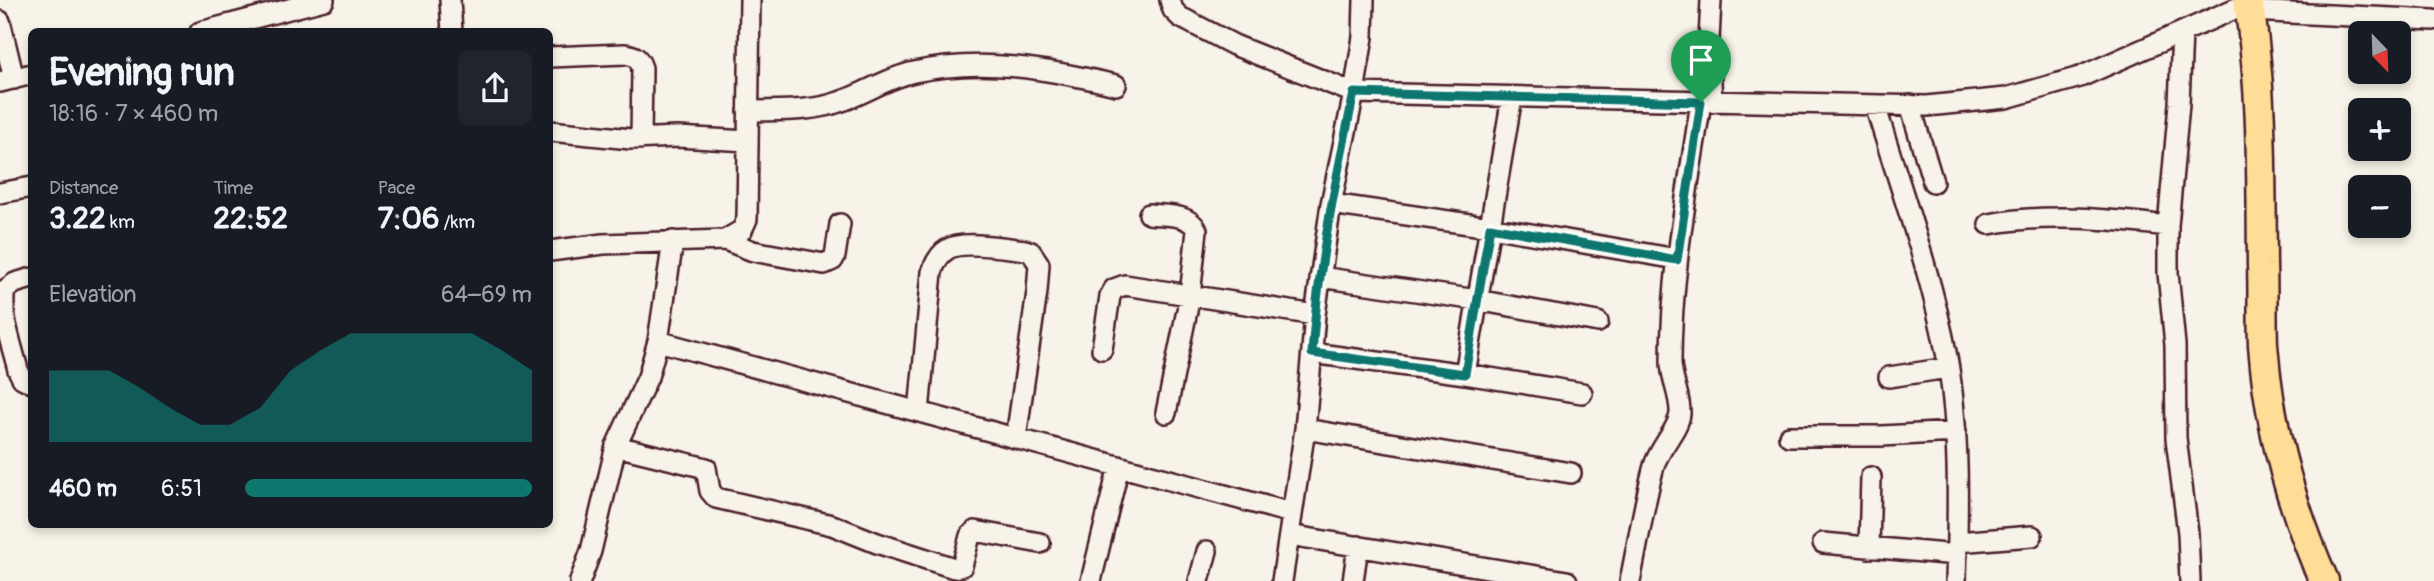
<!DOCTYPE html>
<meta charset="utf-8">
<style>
body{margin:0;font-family:Pangolin,sans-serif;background:#20242c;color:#f1f3f6;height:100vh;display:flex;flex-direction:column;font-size:26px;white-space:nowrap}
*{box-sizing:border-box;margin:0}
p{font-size:23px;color:#9ea1a6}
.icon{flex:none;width:38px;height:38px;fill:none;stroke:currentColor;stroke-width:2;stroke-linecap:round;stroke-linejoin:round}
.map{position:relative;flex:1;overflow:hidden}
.drawer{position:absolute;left:28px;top:28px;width:525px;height:500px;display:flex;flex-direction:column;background:#171b24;border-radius:10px;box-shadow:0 4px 10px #0003}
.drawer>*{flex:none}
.needle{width:46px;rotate:157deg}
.buttons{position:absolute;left:2348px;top:21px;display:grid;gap:14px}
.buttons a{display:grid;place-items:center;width:63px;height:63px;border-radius:10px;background:#171b24;box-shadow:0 4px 10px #0003;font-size:35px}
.pin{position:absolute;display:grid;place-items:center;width:60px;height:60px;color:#fff;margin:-72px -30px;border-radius:50% 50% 50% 0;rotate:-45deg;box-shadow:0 0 7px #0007}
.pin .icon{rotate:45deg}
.round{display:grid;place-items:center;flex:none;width:74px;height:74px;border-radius:10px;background:#20242c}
.summary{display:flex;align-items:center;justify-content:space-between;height:119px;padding:0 21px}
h1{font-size:38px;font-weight:700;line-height:52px}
.metrics{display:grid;grid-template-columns:repeat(3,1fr);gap:10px;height:119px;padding:7px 21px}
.metrics div{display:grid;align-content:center}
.metrics b{font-size:30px;font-weight:700}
.metrics small{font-size:19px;font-weight:400}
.metrics p{font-size:19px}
.chart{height:196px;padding:14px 21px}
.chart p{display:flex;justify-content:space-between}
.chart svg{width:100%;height:126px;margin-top:7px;fill:#0f766e;opacity:.7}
ul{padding:0 21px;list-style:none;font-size:23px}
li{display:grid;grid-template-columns:112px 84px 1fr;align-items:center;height:52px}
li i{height:18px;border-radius:9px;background:#0f766e}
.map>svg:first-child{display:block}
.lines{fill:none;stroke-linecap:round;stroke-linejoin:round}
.minor-casing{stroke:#4a1f2b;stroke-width:24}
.highway-casing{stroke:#4a1f2b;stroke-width:33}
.minor{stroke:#f7f3e8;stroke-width:19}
.highway{stroke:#fedd96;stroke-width:28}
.route-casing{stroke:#fff;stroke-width:14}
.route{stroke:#0f766e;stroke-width:9}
</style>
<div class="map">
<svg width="2434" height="581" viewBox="0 0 2434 581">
<rect width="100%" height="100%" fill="#f7f3e8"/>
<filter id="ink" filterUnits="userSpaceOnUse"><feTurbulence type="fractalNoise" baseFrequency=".0143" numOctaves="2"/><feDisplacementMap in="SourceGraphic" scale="14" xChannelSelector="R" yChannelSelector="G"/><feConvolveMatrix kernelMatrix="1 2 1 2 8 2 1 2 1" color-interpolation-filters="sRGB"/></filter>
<g filter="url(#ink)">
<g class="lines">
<g class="minor-casing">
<path id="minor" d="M450,0L452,32
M1170,0L1173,10L1180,17L1234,45L1354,93L1927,106L2006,98L2080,77L2248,3
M1711,0L1709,40L1712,102
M2249,11L2434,20
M0,21L14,79
M200,32L324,0
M2182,32L2179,104L2168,226V273L2175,345L2176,438L2188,533L2190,581
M550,57L624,54C635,55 639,58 642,68L641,139
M0,82L32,74
M1875,105C1900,188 1931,271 1947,357C1960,431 1958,506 1956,581
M1910,105L1933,182
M748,111C778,110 811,112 839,102C865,94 886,78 914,72C983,57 1048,69 1116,85
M550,131L631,139L677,137L748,141
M0,193L32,187
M1331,204L1490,227L1677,259
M1149,214C1165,216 1189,213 1197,230L1190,296L1166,413
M1989,224C2047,213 2109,219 2168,226
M725,240L753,251L824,264L833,260L835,256L840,224
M550,251L603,244L725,240L742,230L747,219L750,0
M1320,277L1477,300L1598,322
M32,278L15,283L5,290C0,315 12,345 18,370L22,378L32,383
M658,341L1291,513
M1102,349L1110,296L1114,289L1125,285L1315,315
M1312,353L1465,374L1582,393
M1465,374L1512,97
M1889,377L1948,368
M919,412L932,272C935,263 939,254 948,249C962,240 1007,248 1025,250L1031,252L1039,264L1037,292L1016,438
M1305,429L1571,473
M1789,436H1882L1956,432
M616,446L706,468L710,491L716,498L832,525L877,543L954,568L962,566L970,536L975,531L1040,543
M1289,535L1567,581
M1957,542L2032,536
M1823,543L1957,555
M1869,548L1871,477
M580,581L591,551L616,446L648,377L658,341L673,241
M1091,581L1119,466
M1199,581L1207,551
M1282,581L1305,429L1315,315L1331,204L1354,93L1363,37L1364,0
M1353,581L1358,546
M1630,581C1638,543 1644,503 1654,466C1659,448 1678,430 1680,414C1681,397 1671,379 1671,362C1671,274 1688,188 1701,102"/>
</g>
<g class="highway-casing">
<path id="highway" d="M2248,0C2263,87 2261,177 2262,265C2263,292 2262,319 2263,345C2269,427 2291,506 2324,581"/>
</g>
<use href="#minor" class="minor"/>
<use href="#highway" class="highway"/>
</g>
</g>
<g class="lines" filter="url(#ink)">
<g class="route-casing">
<path id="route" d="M1354,93L1701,102L1677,260L1490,227L1465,374L1312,353C1318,266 1336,179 1354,93Z"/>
</g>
<use href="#route" class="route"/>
</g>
</svg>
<div class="buttons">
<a><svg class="needle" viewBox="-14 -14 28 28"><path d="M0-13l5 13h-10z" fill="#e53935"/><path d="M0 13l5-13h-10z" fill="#9ea1a6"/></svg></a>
<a>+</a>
<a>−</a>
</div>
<div class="pin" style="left:1701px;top:102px;background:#1e9e55"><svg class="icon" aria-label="arrive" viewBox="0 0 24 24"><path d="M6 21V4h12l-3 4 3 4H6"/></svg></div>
<section class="drawer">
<div class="summary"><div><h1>Evening run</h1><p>18:16 · 7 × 460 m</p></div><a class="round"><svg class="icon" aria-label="share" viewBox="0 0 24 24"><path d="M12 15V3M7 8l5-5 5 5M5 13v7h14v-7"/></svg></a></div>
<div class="metrics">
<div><p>Distance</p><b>3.22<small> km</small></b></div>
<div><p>Time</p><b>22:52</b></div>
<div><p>Pace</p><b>7:06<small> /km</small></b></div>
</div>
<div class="chart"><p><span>Elevation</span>64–69 m</p>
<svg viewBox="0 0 160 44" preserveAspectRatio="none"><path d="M0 44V19L10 19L20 19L30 25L40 32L50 38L60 38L70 32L80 19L90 12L100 6L110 6L120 6L130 6L140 6L150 12L160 19V44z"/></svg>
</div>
<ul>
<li><b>460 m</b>6:51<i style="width:100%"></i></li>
</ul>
</section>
</div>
